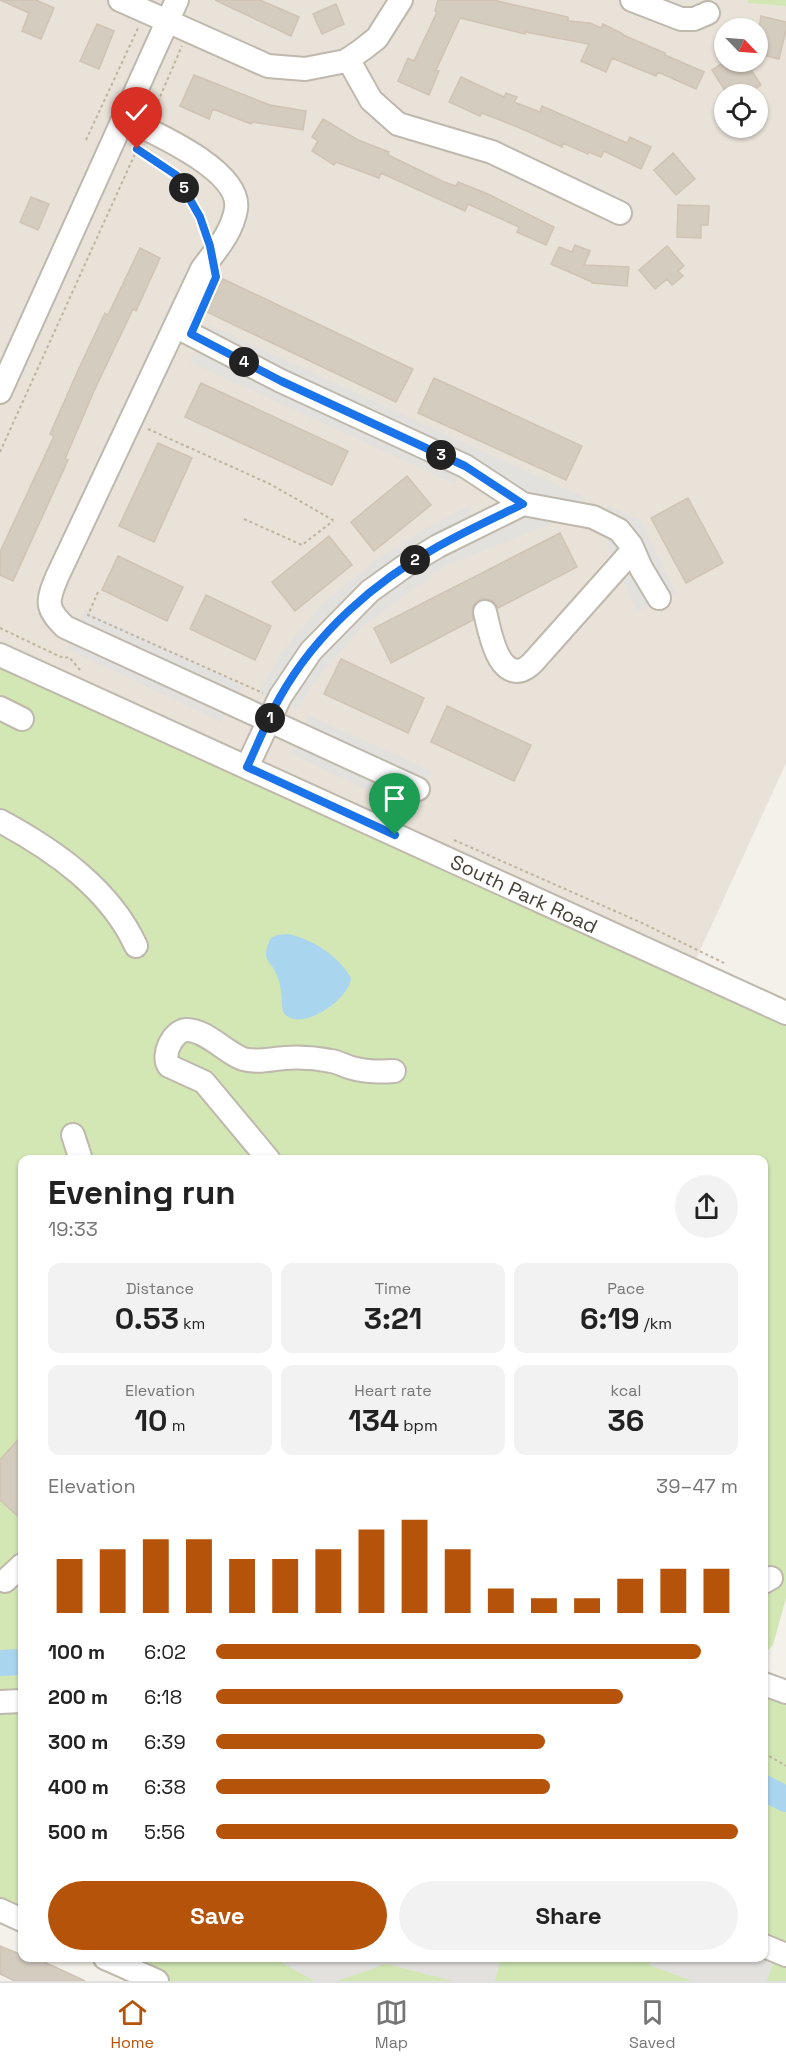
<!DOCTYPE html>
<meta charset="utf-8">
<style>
body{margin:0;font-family:"Space Grotesk",sans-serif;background:#f2f2f2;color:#222;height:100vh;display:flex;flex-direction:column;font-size:22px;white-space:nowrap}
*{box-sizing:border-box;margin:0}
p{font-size:20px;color:#767676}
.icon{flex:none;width:33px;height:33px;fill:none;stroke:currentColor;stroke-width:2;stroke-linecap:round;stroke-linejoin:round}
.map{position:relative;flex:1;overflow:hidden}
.details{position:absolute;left:18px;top:1155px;width:750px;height:807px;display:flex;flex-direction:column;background:#fff;border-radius:12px;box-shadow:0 2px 4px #0004}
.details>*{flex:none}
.needle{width:39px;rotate:115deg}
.buttons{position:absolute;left:714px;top:18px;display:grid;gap:12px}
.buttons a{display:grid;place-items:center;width:54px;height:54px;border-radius:50%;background:#fff;box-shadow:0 2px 4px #0004;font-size:30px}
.pin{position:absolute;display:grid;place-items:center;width:51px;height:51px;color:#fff;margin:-62px -26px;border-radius:50% 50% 50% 0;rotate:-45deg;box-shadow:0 0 6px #0007}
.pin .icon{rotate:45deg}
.km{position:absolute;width:30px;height:30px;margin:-15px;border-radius:50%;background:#222;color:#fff;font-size:16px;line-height:30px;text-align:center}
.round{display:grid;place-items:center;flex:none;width:63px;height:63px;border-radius:32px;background:#f2f2f2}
.overview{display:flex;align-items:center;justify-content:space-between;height:102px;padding:0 30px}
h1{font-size:33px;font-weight:700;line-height:45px}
.stats{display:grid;grid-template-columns:repeat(3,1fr);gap:9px;height:102px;padding:6px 30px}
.stats div{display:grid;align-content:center;border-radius:12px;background:#f2f2f2;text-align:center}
.stats b{font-size:30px;font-weight:700}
.stats small{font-size:16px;font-weight:400}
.stats p{font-size:16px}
.chart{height:168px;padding:12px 30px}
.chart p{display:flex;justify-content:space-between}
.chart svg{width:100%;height:108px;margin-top:6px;stroke:#b45309;stroke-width:6}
.primary-button{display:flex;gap:12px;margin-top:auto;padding:12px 30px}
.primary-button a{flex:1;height:69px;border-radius:36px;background:#b45309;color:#fff;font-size:24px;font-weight:700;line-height:69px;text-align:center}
.primary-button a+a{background:#f2f2f2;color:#222}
ul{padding:0 30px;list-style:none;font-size:20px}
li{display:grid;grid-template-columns:96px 72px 1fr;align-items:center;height:45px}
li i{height:15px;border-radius:8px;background:#b45309}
.menu{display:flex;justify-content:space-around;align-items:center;height:84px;border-top:2px solid #e0e0e0;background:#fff;font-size:16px;color:#767676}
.menu a{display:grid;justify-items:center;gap:3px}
.menu .current{color:#b45309}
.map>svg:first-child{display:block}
.residential{fill:#e8e2d8;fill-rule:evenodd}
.green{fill:#d2e7b4}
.parking{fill:#e3e1de}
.water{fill:#a9d5ee}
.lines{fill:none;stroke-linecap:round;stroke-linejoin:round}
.river{stroke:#a9d5ee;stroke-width:26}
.building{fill:#d5ccc0;stroke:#d0c3b3;stroke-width:1.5}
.minor-casing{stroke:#bfb8ad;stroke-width:26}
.path{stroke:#c1b39e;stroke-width:2;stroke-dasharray:3 3;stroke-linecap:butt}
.minor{stroke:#fff;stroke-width:22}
.route-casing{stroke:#fff;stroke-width:12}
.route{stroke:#1a73e8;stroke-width:8}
.labels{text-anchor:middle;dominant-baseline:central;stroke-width:4.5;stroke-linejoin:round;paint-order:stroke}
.street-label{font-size:20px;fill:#484138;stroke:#fff}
</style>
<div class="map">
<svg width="786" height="1981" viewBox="0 0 786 1981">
<rect width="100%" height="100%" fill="#f4f1ea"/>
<path class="residential" d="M0,0H786V763L691,970L0,655ZM724,28H758V62H724ZM724,94H758V128H724Z"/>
<path class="green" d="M748,0H786V6L748,3Z
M0,652L786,1013V1598L773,1645L764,1655V1160H22V1921L0,1910Z
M764,1684L786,1692V1981H157L104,1958H764Z"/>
<path class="parking" d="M208,324L475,448L587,498L578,514L547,509L551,524L447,565L363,626L322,672L296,711L259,693L280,655L321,605L377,559L430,526L468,506L475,527L522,504L464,467L455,484L190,362Z
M608,506L640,519L676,593L637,612L606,543L619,530L601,521Z
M85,610L243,685L221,722L67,649Z
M308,715L432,771L412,811L291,754Z
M775,1957L767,1981H692L649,1965L651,1958Z
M281,1958H501L495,1981H453L386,1964L337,1981H314L279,1961Z"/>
<path class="water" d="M288,934C312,939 339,956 351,978C350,999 299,1035 283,1012C281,1001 282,988 278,978C271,958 260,963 270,939L277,935Z"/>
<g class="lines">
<path class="river" d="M0,1663L22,1662
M764,1788L786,1799"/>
</g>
<path class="building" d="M0,0H36L54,8L41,39L22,31L29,13Z
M215,0H260L299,17L291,36Z
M438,0H493L568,17V21L590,23L601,28L603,24L623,34V35L665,53V55L704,72L696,89L658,72L656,76L612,58L606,72L581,61L589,44L525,32V34L460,18L436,70L439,71L429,95L398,81L408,58L414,61L437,12L435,11Z
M336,4L344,24L322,34L313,14Z
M761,16L786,22V30L779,59L758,54L762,37L758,36Z
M97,24L114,31L99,69L80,61Z
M724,62L726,66L734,62H746L761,85L747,94L741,87L727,94L712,70Z
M194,75L270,105L306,111L303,130L252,122L251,124L213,109L209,119L180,106Z
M461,77L504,97L506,93L517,97L514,102L540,112L542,106L627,143L630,137L651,147L641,169L604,151L601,157L589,152L588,154L563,143L562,147L520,128L482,113L480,116L449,102Z
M323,119L358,140L389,152L388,155L444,182L456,186L458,182L488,194L554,227L546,245L517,232L519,227L468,204L465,211L381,173L379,178L336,162L334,165L312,151L318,141L312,137Z
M673,153L695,179L676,195L654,170Z
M31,197L49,204L38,230L20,222Z
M678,205L709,206L708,225H701V238L677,237Z
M575,245L590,251L584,265L629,267L627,286L592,283V282L551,264L559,247L572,252Z
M667,246L684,266L678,271L683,276L672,285L667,279L655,289L639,270Z
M140,248L160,258L136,311L133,309L94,391L65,459L68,460L13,581L0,575V552L54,436L50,434L80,366L105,313L108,315Z
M223,279L413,369L396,402L207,312Z
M434,378L582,446L566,480L418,413Z
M201,383L348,451L332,485L185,417Z
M158,443L192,458L154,542L119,526Z
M407,476L431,505L374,551L351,522Z
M688,498L723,563L686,583L651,518Z
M560,533L577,567L498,608L494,602L489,599H481L476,602L472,608L473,620L391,663L374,628Z
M329,536L352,565L295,611L272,582Z
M118,556L183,587L167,621L102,590Z
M206,595L271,626L255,660L190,629Z
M341,659L424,698L408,733L324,694Z
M447,706L531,745L514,781L431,742Z
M22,1435V1520L0,1500V1460Z
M0,1946L22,1955V1958H36L85,1981H15L0,1974Z"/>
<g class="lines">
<g class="minor-casing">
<path id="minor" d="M120,0L268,66L305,69L346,61L363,49L377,38L401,0
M632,0L681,19H694L708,13
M348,59L371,100L398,124L492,152L620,213
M124,118C152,132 242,170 236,209C232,233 216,250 202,269L57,577C47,601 45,608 65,627L418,789
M175,326L281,381L465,466L523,504
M0,392L177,0
M485,612C489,628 497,678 522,670C531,667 537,657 543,651L633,550
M0,655L786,1013
M0,708L22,719
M247,767L280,697L311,651L370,591L405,566L438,546L523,504L593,517L619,530L631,545L641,568L659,598
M0,821C54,850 110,889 136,946
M73,1135L81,1160
M269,1160L204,1082L169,1066C161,1055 173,1031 186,1030C205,1029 226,1053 243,1059C257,1063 271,1059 285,1058C299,1057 316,1058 331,1061C338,1062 345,1066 352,1068C366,1072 380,1072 394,1071
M5,1581L22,1565
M764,1582L771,1578
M764,1684L786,1692
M0,1702L22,1701
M0,1910L22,1920
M764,1946L786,1955
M105,1958L157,1981"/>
</g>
<path class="path" d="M153,113L182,46
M86,140L138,28
M138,149L176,175L200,217L205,233
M148,429L270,484L333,520L335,523
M0,452L139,145
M244,519L302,545L333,521
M98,592L88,615L263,693
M0,628L63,658L69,657L80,670
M454,840L642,923L724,963
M764,1753L786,1766"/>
<use href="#minor" class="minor"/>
</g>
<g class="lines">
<g class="route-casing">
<path id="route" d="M137,149L176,175L200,217L210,246L216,277L191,334L281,381L465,466L523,504C494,518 465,531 437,547C374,582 316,633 280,697C267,720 258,744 247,767L395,835"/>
</g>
<use href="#route" class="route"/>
</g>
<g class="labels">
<g class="street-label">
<text transform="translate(524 894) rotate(25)">South Park Road</text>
</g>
</g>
</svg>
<div class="buttons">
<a><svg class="needle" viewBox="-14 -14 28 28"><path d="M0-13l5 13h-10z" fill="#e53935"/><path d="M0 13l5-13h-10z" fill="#767676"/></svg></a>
<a><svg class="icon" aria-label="locate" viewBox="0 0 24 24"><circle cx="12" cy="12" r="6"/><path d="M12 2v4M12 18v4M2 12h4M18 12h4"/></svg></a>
</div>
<div class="pin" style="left:395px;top:835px;background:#1e9e55"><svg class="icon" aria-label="arrive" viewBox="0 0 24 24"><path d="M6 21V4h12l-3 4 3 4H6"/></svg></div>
<div class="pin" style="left:137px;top:149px;background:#d93025"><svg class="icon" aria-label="check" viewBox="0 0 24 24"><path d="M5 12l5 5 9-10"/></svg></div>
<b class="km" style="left:270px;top:718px">1</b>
<b class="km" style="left:415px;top:560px">2</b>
<b class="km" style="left:441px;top:455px">3</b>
<b class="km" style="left:244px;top:362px">4</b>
<b class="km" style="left:184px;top:188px">5</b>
<section class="details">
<div class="overview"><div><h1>Evening run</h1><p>19:33</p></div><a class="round"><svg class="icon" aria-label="share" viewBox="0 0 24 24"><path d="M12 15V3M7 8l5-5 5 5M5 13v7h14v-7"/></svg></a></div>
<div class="stats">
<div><p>Distance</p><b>0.53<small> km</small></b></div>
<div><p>Time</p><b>3:21</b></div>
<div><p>Pace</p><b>6:19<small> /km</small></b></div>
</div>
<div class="stats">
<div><p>Elevation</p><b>10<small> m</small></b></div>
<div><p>Heart rate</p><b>134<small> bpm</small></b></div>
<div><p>kcal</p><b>36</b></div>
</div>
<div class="chart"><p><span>Elevation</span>39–47 m</p>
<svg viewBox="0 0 160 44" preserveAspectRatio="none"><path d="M5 44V22M15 44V18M25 44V14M35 44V14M45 44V22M55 44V22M65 44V18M75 44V10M85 44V6M95 44V18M105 44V34M115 44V38M125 44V38M135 44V30M145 44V26M155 44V26"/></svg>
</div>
<ul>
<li><b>100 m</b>6:02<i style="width:93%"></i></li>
<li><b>200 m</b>6:18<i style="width:78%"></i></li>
<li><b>300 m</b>6:39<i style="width:63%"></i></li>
<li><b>400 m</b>6:38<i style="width:64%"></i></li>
<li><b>500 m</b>5:56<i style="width:100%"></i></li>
</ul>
<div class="primary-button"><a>Save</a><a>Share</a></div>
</section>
</div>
<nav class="menu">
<a class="current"><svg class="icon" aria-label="home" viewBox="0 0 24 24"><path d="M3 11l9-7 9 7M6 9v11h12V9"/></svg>Home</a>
<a><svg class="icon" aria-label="map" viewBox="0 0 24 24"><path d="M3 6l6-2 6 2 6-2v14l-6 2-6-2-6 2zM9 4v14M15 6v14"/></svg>Map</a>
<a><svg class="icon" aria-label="saved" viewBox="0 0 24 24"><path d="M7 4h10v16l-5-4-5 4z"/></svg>Saved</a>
</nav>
